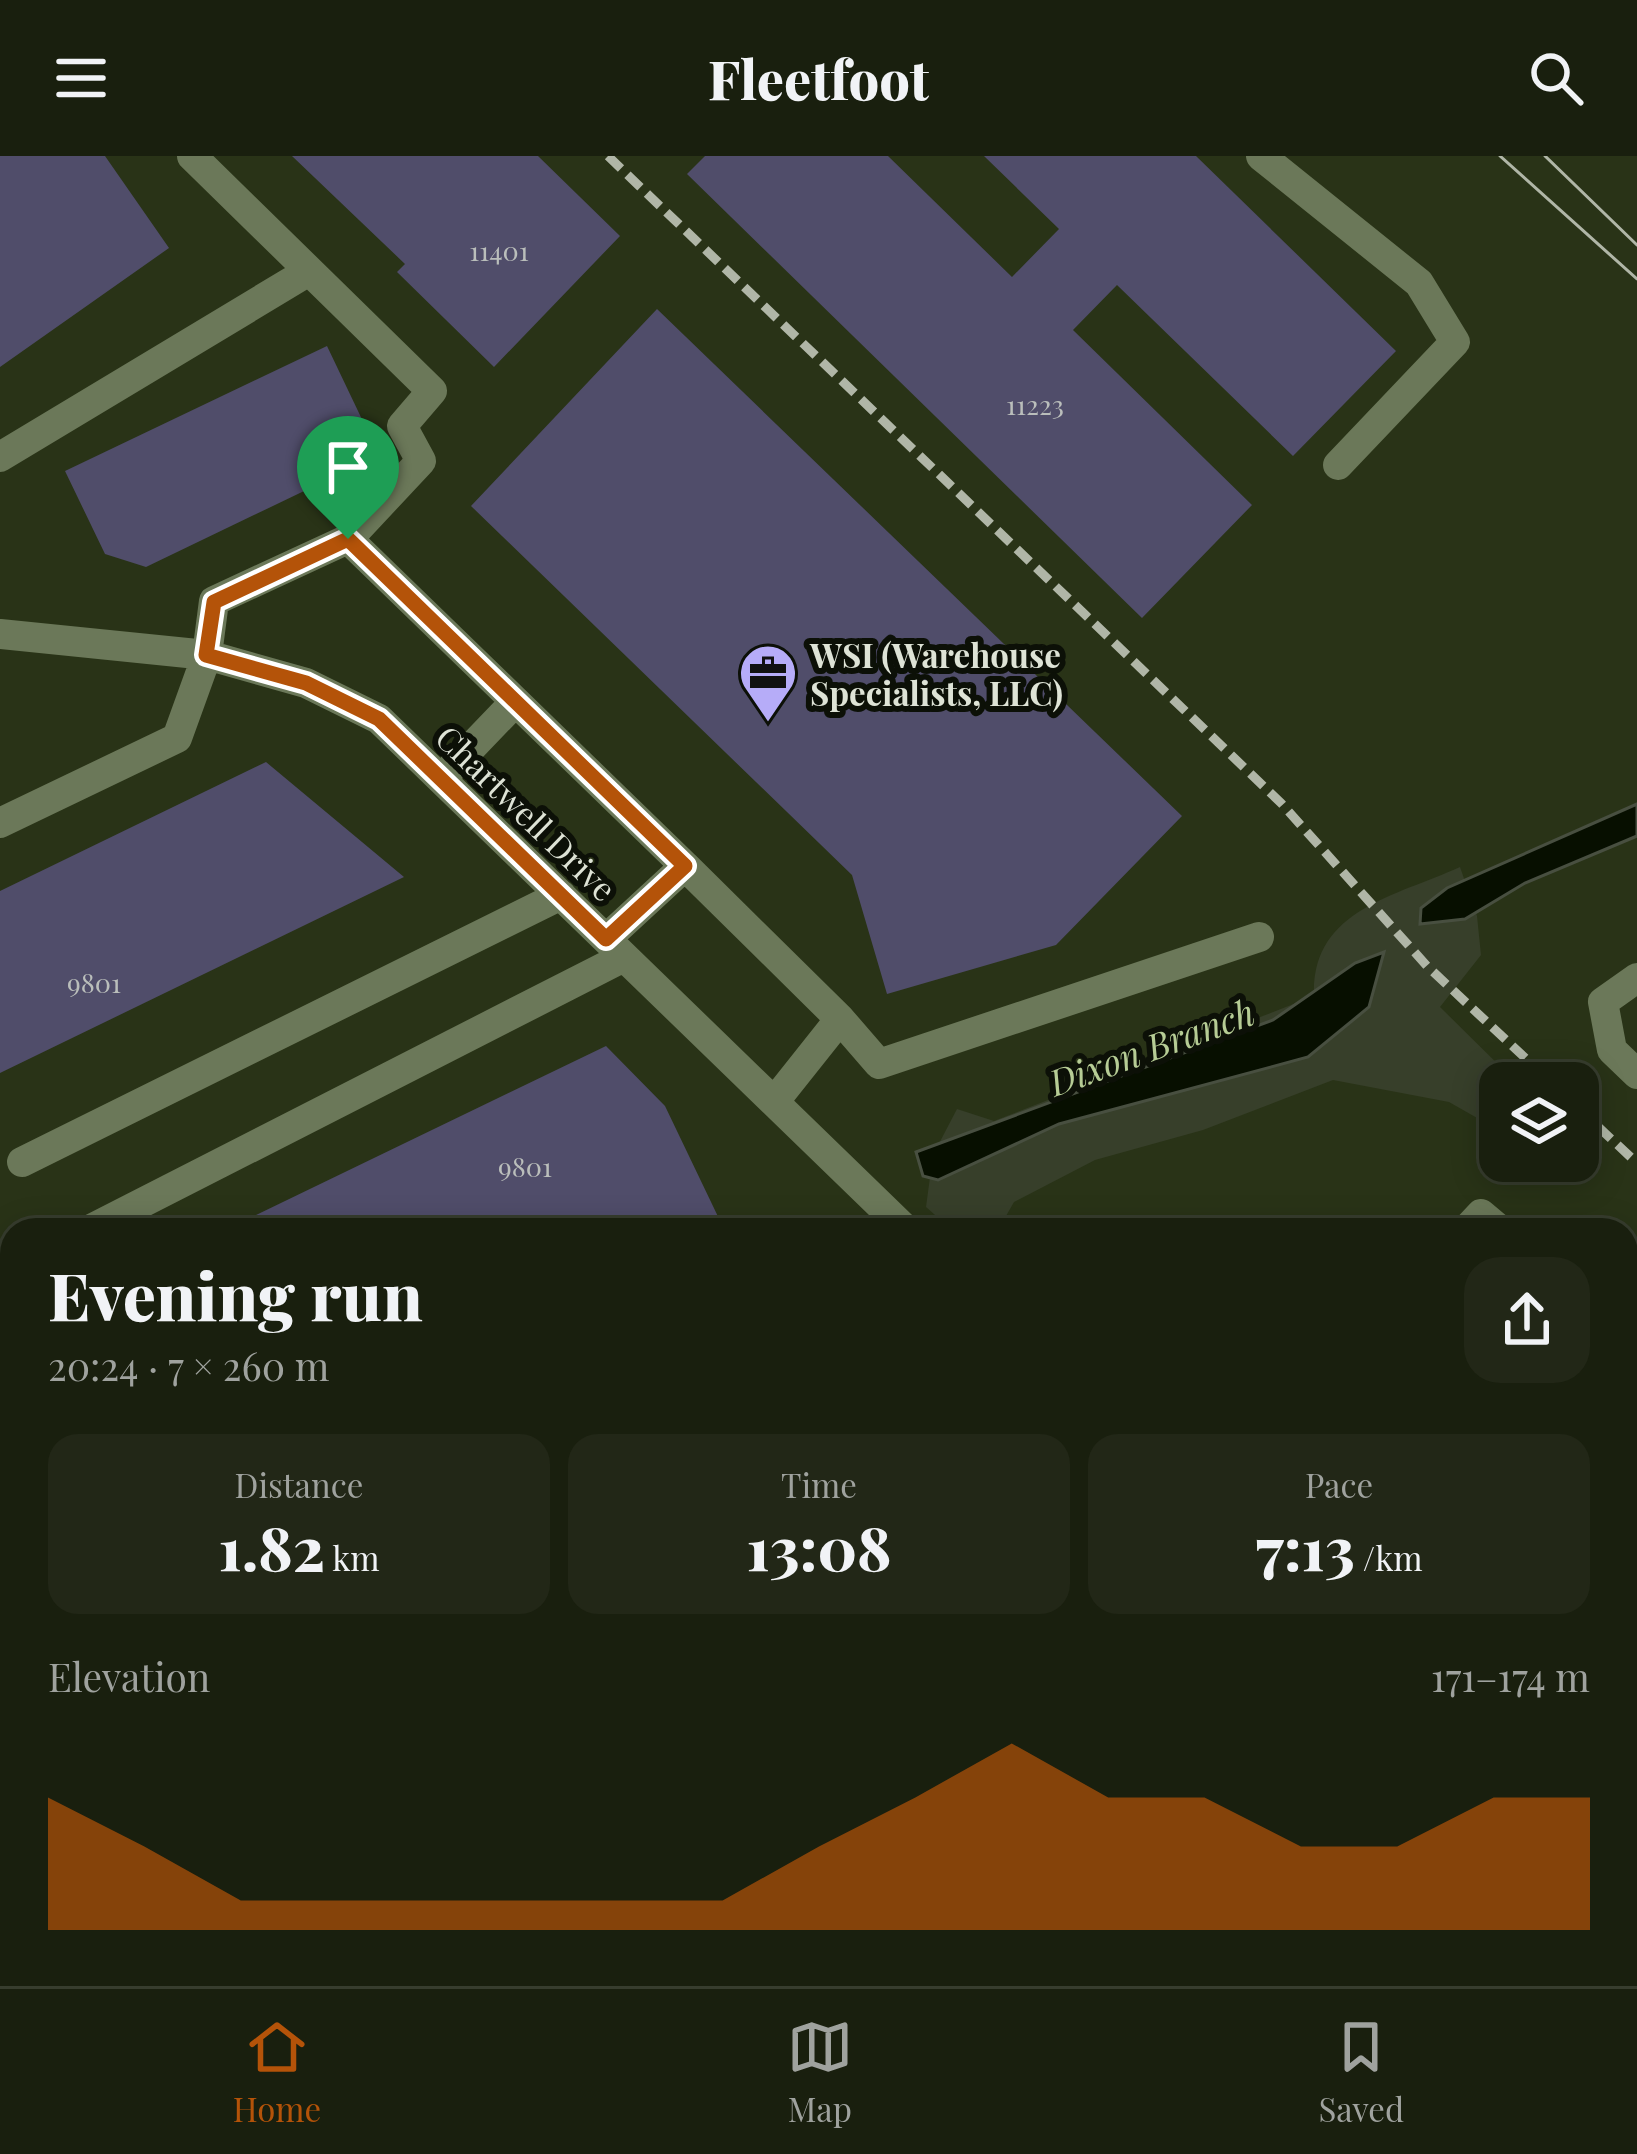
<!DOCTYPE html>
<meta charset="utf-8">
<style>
body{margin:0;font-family:"Playfair Display",serif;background:#222717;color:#f1f3f6;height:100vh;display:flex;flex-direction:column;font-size:45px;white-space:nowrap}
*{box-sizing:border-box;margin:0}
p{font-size:39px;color:#9fa29e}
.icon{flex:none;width:66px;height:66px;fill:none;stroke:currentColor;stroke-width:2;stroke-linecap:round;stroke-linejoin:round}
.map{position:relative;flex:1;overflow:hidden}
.details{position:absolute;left:0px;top:1062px;width:1638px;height:768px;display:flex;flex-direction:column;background:#191f0e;border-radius:36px 36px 0 0;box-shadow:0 6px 30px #0003,0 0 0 3px #373d2e}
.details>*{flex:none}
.fabs{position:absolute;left:1479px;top:906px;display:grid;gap:24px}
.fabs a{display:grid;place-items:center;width:120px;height:120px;border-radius:24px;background:#191f0e;box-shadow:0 6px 30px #0003,0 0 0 3px #373d2e;font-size:60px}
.pin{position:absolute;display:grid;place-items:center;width:102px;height:102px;color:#fff;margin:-123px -51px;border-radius:50% 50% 50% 0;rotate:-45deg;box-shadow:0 0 12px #0007}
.pin .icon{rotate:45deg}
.round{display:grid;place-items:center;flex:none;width:126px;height:126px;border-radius:36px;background:#222717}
.headline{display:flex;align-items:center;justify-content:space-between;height:204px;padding:0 48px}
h1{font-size:66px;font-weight:800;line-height:90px}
.metrics{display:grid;grid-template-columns:repeat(3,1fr);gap:18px;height:204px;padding:12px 48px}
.metrics div{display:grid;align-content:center;border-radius:30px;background:#222717;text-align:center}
.metrics b{font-size:60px;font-weight:800}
.metrics small{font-size:33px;font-weight:400}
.metrics p{font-size:33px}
.chart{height:336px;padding:24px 48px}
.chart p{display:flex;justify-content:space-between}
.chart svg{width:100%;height:216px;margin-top:12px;fill:#b45309;opacity:.7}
header{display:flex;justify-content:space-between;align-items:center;height:156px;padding:0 48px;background:#191f0e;font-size:54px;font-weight:800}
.tabs{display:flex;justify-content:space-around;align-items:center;height:168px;border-top:3px solid #373d2e;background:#191f0e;font-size:33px;color:#9fa29e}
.tabs a{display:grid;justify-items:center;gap:6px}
.tabs .current{color:#b45309}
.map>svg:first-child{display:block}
.built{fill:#293317;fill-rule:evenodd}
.green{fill:#373f2a}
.water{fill:#070f00;stroke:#484f40;stroke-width:3}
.building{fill:#504d6a}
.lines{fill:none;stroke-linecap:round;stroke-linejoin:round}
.minor{stroke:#6b7859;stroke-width:30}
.tram{stroke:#b0b6a7;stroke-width:3}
.rail{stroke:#b0b6a7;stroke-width:9;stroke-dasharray:18 9;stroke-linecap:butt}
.route-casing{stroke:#fff;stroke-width:24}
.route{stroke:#b45309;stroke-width:15}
.labels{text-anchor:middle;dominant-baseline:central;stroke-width:12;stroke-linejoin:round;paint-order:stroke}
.number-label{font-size:27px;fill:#babebb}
.poi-label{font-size:33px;font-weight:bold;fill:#dee3d6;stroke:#0c1007;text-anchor:start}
.street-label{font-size:33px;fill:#dee3d6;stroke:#0c1007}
.water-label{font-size:36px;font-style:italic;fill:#b6cc95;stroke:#0c1007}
</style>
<header><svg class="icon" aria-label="menu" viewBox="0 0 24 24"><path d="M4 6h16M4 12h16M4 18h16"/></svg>Fleetfoot<svg class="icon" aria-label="search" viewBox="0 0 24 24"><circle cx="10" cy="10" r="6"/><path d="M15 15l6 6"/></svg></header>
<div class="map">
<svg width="1637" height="1830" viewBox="0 0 1637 1830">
<rect width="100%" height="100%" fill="#212913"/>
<path class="built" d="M0,0H1637V1830H0ZM1500,927H1578V1005H1500ZM12,1074H1626V1818H12Z"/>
<path class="green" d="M1460,711L1477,760L1481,799L1440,851L1517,927H1500V975L1449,946L1333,924L1203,974L1095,1004L1014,1046L998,1074H952L926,1051L933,999L957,953L994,965L1314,840C1311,754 1394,741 1460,711Z"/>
<path class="water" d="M1637,648V680L1525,727L1465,763L1420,768L1421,752L1447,732Z
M1384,796L1369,851L1308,901L1059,968L938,1024L923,1020L916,996L1273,864L1355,807Z"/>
<path class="building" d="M0,0H105L169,92L0,211Z
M292,0H538L620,80L494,211L397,116L405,108Z
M705,0H888L1012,121L1059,73L984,0H1196L1396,195L1293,300L1117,129L1073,174L1252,349L1142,462L687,18Z
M657,153L1182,660L1056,789L887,838L852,719L471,350Z
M327,190L379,299L146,411L105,398L65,315Z
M266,606L404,721L0,917V735Z
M606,890L665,950L723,1071L225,1074Z
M0,1170L12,1194V1272L1,1306Z
M12,1621V1818H449L425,1830H0V1626Z
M595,1818H686L662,1830H601Z
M843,1818H1001L976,1830H849Z"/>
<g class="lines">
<path class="minor" d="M192,0L432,235L402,270L421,305L348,383
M1261,0L1419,127L1455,186L1338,309
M0,301L309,115
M0,478L207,499L306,527L379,563L906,1074
M441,623L515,546
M0,667L177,582L207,499L214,445L348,383L685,710
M606,783L685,710L840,863L774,946
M1637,822L1603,846L1612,894L1637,918
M840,863L879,908L1259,781
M22,1006L561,739
M89,1074L624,801
M1466,1074L1481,1058L1500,1074
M0,1102L12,1127
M1626,1177L1637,1186
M1626,1363L1637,1352
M0,1427L12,1421
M1626,1501L1637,1490
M0,1511L12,1505
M1626,1603L1637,1615
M1626,1770L1637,1781
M1235,1818L1242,1830
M1523,1818L1535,1830
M1298,1830L1314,1818
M1475,1830L1489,1818"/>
<path class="tram" d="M1500,0L1637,123
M1545,0L1637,89"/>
<path class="rail" d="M608,0L1281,647L1427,810L1552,927
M1578,952L1637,1007"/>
</g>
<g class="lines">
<g class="route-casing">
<path id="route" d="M348,383L685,710L606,783L379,563L306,527L206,499L214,446Z"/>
</g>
<use href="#route" class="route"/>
</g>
<defs>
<g id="office-pin" transform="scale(3)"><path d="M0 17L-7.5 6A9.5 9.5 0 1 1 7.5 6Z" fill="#b6acf8" stroke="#0c1007"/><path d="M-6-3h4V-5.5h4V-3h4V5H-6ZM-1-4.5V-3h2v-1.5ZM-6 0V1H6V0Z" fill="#111"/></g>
</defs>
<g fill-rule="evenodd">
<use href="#office-pin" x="768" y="517"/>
</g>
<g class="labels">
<g class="number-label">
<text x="499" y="94">11401</text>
<text x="1035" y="248">11223</text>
<text x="94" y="826">9801</text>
<text x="525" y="1010">9801</text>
</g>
<g class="poi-label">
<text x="810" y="498">WSI (Warehouse<tspan x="810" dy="38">Specialists, LLC)</tspan></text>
</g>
<g class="street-label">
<text transform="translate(527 656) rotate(44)">Chartwell Drive</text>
</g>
<g class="water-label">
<text transform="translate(1151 890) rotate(-20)">Dixon Branch</text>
</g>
</g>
</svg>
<div class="fabs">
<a><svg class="icon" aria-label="layers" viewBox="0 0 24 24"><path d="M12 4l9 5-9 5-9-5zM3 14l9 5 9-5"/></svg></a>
</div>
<div class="pin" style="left:348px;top:383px;background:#1e9e55"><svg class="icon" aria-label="arrive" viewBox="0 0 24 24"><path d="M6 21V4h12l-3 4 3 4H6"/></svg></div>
<section class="details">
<div class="headline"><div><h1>Evening run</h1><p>20:24 · 7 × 260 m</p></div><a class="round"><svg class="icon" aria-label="share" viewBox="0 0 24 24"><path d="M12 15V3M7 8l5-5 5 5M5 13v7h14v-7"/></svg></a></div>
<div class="metrics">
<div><p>Distance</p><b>1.82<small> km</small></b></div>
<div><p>Time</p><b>13:08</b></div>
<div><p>Pace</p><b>7:13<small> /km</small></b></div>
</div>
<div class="chart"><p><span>Elevation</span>171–174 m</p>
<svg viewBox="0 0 160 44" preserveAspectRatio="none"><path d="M0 44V17L10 27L20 38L30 38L40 38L50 38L60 38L70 38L80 27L90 17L100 6L110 17L120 17L130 27L140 27L150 17L160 17V44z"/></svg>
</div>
</section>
</div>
<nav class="tabs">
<a class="current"><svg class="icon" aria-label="home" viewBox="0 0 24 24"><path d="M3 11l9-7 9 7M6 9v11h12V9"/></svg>Home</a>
<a><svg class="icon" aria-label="map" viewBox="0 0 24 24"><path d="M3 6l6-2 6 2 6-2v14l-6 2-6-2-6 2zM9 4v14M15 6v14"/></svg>Map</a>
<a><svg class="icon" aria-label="saved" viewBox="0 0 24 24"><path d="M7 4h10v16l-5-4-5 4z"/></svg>Saved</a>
</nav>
